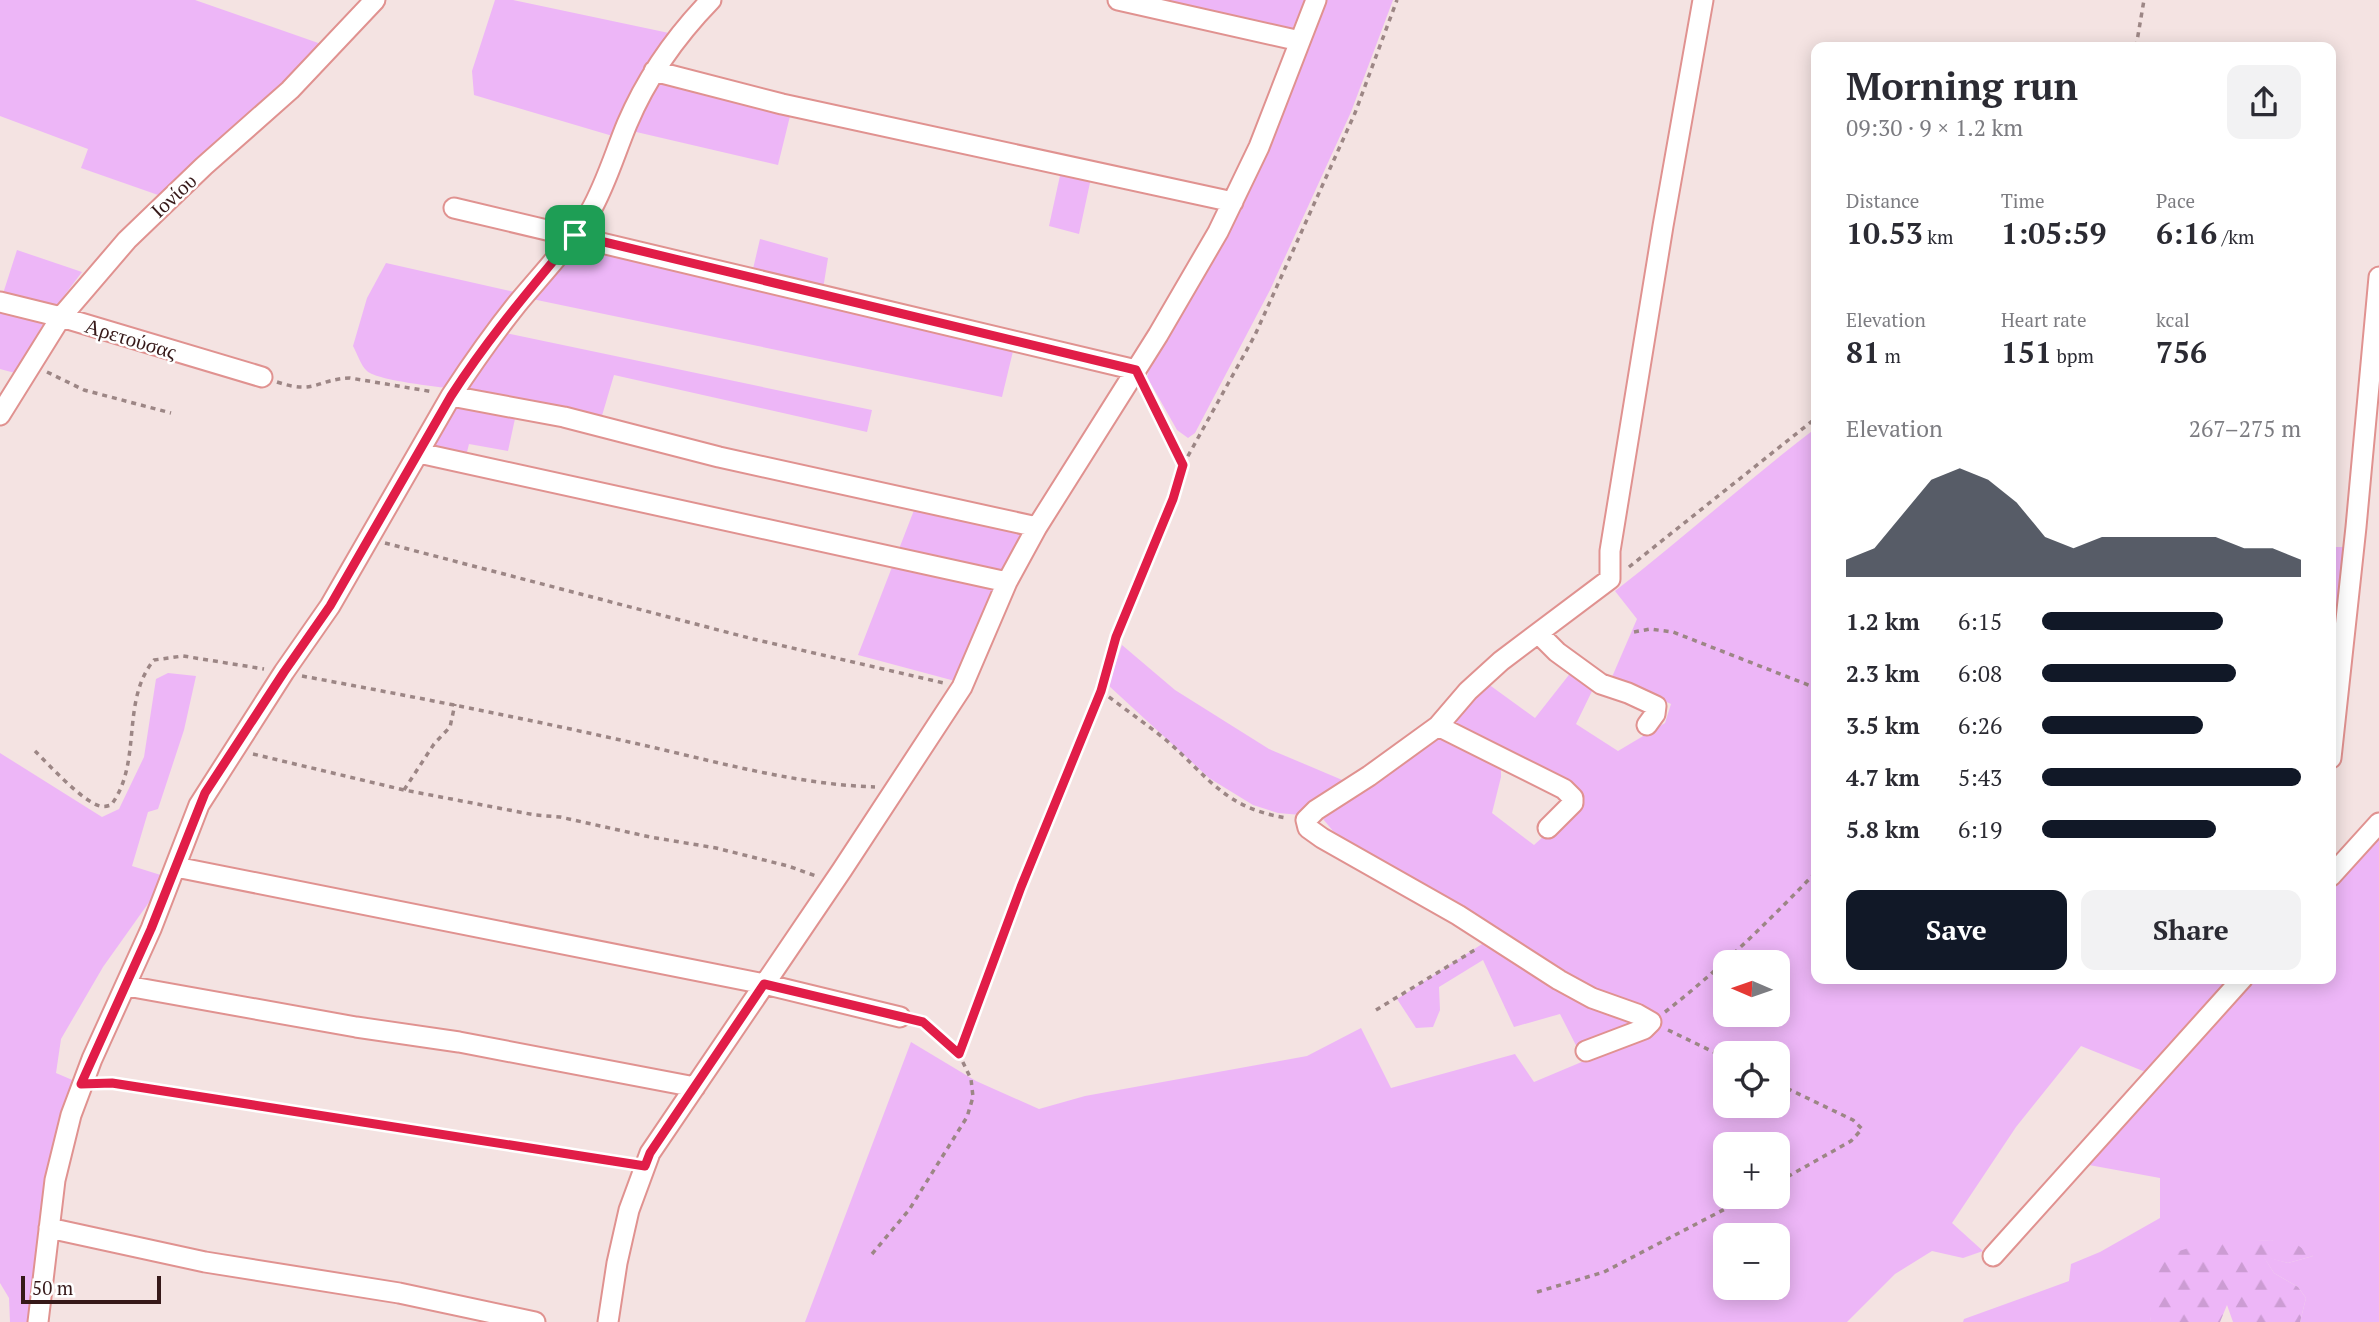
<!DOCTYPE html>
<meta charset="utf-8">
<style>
body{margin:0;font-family:"PT Serif",serif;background:#f2f2f3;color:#2b2b33;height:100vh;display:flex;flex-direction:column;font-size:26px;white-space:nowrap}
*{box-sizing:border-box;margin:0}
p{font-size:23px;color:#7c7c81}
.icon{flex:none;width:38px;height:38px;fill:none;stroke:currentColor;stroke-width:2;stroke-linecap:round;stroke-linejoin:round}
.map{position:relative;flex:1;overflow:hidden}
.drawer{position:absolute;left:1811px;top:42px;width:525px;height:942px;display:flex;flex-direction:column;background:#fff;border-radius:14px;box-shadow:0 4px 18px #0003}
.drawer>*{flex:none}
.needle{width:46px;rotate:272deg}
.buttons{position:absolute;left:1713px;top:950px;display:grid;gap:14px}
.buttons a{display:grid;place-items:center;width:77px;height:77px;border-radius:14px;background:#fff;box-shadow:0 4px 18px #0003;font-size:35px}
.scale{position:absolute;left:21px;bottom:18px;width:140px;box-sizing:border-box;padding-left:7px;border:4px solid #361919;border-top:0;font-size:19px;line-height:24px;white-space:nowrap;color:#361919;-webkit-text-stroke:5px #fff;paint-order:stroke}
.pin{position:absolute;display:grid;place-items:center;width:60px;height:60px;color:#fff;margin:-30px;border-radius:14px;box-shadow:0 4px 10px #0006}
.round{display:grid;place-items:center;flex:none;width:74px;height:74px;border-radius:14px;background:#f2f2f3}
.headline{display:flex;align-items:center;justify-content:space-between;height:119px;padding:0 35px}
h1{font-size:38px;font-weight:800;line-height:52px}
.stats{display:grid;grid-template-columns:repeat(3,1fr);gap:10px;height:119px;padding:7px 35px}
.stats div{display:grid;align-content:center}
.stats b{font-size:30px;font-weight:800}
.stats small{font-size:19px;font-weight:400}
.stats p{font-size:19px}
.chart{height:196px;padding:14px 35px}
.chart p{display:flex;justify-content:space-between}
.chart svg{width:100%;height:126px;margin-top:7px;fill:#111827;opacity:.7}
.primary-button{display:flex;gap:14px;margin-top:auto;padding:14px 35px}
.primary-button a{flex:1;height:80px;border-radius:14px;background:#111827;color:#fff;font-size:28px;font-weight:800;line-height:80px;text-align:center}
.primary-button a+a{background:#f2f2f3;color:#2b2b33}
ul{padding:0 35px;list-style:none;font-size:23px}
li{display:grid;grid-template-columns:112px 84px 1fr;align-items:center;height:52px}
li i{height:18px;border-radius:9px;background:#111827}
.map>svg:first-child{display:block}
.green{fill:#edb6f7;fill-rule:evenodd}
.forest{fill:url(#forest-firs)}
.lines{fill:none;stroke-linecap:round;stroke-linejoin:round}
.minor-casing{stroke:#e09290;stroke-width:23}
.path{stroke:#9c8685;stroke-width:3.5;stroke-dasharray:5 5;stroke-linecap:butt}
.minor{stroke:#fff;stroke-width:19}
.route-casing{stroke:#fff;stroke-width:14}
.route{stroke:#e11d48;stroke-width:9}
.labels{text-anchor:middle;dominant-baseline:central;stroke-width:5;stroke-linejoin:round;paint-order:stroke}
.street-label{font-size:21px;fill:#361919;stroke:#fff}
</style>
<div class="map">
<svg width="2379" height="1322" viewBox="0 0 2379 1322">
<defs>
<pattern id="forest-firs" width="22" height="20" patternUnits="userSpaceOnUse" patternTransform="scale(1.75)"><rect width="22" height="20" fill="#edb6f7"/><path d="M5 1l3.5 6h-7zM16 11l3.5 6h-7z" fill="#cc9cd3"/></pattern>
</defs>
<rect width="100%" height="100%" fill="#f4e3e2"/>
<path class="green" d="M0,0H195L324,45L270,100L161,196L81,168L88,149L0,116Z
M495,0H513L669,33C645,67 630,97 616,137L474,95L472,71Z
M1159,0H1305L1292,30Z
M1326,0H1393L1351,112L1270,290L1195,433L1188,438L1177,430L1147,377L1150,366L1231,227L1265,151Z
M662,79L791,112L778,165L632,131L650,95Z
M1061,171L1091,178L1079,234L1049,226Z
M760,239L828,258L823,289L1014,347L1002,397L532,299L580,243L749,286Z
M17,250L82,272L43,324L15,373L0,369V303Z
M386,263L515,292L486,329L872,410L867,432L614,375L601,419L516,414L508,451L469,444L466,456L431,448L465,390C448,388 377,381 367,371C361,366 357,353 353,346L367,298Z
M1816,428V978H2232L2148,1073L2081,1046L2016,1127L1952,1223L1983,1251L1963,1258L1932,1251L1895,1274L1847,1322H805L911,1042L976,1081L1039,1109L1085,1096L1307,1056L1361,1028L1391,1088L1515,1054L1534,1082L1584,1061L1560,1014L1514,1027L1483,960L1439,987L1440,1010L1433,1027L1416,1028L1397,999L1496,935L1333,831L1323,819L1331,809L1356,797L1426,741L1440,739L1459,745L1501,765V777L1492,813L1534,845L1577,806L1452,724L1484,681L1535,718L1572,671L1594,687L1576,724L1618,751L1665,723L1671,704L1612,677L1637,619L1615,591C1683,538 1748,480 1816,428ZM1726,962H1778V1015H1726ZM1726,1054H1778V1106H1726ZM1726,1144H1778V1197H1726ZM1726,1236H1778V1288H1726Z
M916,505L1024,531L955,681L858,655Z
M2331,547H2346L2331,679Z
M1122,645L1175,690L1269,749L1347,782L1301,815L1278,813L1253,805L1209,778L1108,685Z
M168,673L196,676L184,730L158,809L148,812L132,866L167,877L103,967L61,1039L56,1073L77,1082L34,1322H10L9,1298L0,1283V753L102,817L119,809L144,757L156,679Z
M2379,835V1322H2300L2306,1298L2298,1287L2274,1273L2263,1256L2288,1263L2313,1256L2271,1240L2242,1242L2154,1300L2150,1322H1963L1964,1319L2069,1281L2071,1264L2100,1252L2160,1218V1178L2089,1165L2252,978H2331V889Z"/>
<path class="forest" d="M2271,1240L2296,1244L2313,1256L2288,1263L2264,1257L2274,1273L2298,1287L2306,1298L2300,1322H2233L2227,1305L2220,1322H2150L2156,1268L2173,1253L2207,1242Z"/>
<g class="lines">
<g class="minor-casing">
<path id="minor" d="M1118,0L1300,41
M654,71L782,104L1233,202
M454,208L1136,370
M0,302L61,317L262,377
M451,396L564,417L719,457L1037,527
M0,415L61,317L127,240L204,166L290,90L375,0
M419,453L1007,582
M1539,634L1557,652L1601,684L1628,693L1656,706L1655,714L1647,725
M1438,726L1564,789L1573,798V803L1548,828
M2331,758L2356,527L2379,277
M176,867L764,984L900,1017
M2331,876L2379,823
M127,986L356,1027L459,1042L695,1087
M1586,1051L1644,1029L1651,1022L1637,1014L1592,998L1559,980L1458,915L1322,838L1308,828L1306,820L1316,810L1369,776L1438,726L1468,691L1501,661L1610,579V551L1663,226L1703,0
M49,1228L205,1262L399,1293L535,1322
M1993,1256L2243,978
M38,1322L55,1180L71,1115L92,1059L151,929L199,805L284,672L330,606L451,396C472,364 493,334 517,304C542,274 569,246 590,212C606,184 615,153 627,124C647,77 676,36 711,0
M608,1322L617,1263L629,1210L650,1153L842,870L962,687L1007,582L1037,527L1158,335L1218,232L1259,147L1316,0"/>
</g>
<path class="path" d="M2136,47L2144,0
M47,372L84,390L171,413
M277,382C316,395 317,379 350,378L434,392
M1183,465L1255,335L1355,113L1397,0
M385,543L753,639L944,683
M1629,567L1816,418
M1634,632L1650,629L1673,632L1816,688
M302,676C410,696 518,717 625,741C707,759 790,784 875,787
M1101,691C1122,707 1145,723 1166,740C1210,778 1224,808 1287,818
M35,751C48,764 83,802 100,806C104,807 108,806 111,805C143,763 120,701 154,660L183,656L264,669
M253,754L404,790L535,815L560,817L650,837L716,848L788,866L816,876
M404,790L434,744L450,727L455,704
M1376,1010L1478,948
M1665,1012C1719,970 1769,921 1816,872
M916,1020L923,1022L959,1054L1021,887L1101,691L1116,637L1173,499L1183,465L1145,387
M1668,1030L1726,1058
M101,1083H112L626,1163
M1778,1084L1853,1120L1862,1129L1851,1141L1778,1182
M872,1254L909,1210L967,1117L973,1097L971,1079L959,1054
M1537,1292L1604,1272L1748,1197"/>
<use href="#minor" class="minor"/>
</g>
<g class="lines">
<g class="route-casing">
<path id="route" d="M575,235L1136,370L1183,465L1173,499L1116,637L1101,691L1021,887L959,1054L923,1022L764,984L650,1153L645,1166L112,1083L81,1084L151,929L205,793L284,672L330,606L451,396C488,338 532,287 575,235Z"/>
</g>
<use href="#route" class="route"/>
</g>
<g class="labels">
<g class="street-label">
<text transform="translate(173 195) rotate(-43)">Ιονίου</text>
<text transform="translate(131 338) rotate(17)">Αρετούσας</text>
</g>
</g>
</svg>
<div class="buttons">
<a><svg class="needle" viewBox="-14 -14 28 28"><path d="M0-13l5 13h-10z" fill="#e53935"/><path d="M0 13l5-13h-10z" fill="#7c7c81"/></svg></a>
<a><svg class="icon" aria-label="locate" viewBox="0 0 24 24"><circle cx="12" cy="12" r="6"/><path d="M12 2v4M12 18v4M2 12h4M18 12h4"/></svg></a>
<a>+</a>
<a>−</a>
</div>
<div class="scale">50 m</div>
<div class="pin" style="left:575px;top:235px;background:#1e9e55"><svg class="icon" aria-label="arrive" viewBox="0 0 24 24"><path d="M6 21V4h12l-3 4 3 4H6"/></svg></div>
<section class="drawer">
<div class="headline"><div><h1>Morning run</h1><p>09:30 · 9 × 1.2 km</p></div><a class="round"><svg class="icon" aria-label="share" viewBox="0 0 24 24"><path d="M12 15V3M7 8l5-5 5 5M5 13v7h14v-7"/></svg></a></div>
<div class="stats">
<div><p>Distance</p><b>10.53<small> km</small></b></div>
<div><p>Time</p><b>1:05:59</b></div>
<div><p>Pace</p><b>6:16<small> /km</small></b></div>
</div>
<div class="stats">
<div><p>Elevation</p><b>81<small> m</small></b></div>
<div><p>Heart rate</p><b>151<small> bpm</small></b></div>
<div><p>kcal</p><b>756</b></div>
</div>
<div class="chart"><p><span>Elevation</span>267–275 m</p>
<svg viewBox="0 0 160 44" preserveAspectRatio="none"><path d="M0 44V38L10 34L20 22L30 10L40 6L50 10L60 18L70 30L80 34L90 30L100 30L110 30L120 30L130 30L140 34L150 34L160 38V44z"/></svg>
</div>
<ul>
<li><b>1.2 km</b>6:15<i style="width:70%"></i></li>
<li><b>2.3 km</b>6:08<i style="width:75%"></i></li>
<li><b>3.5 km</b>6:26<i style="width:62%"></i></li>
<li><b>4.7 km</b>5:43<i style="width:100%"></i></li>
<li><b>5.8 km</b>6:19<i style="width:67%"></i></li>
</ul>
<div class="primary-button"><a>Save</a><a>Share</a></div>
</section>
</div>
